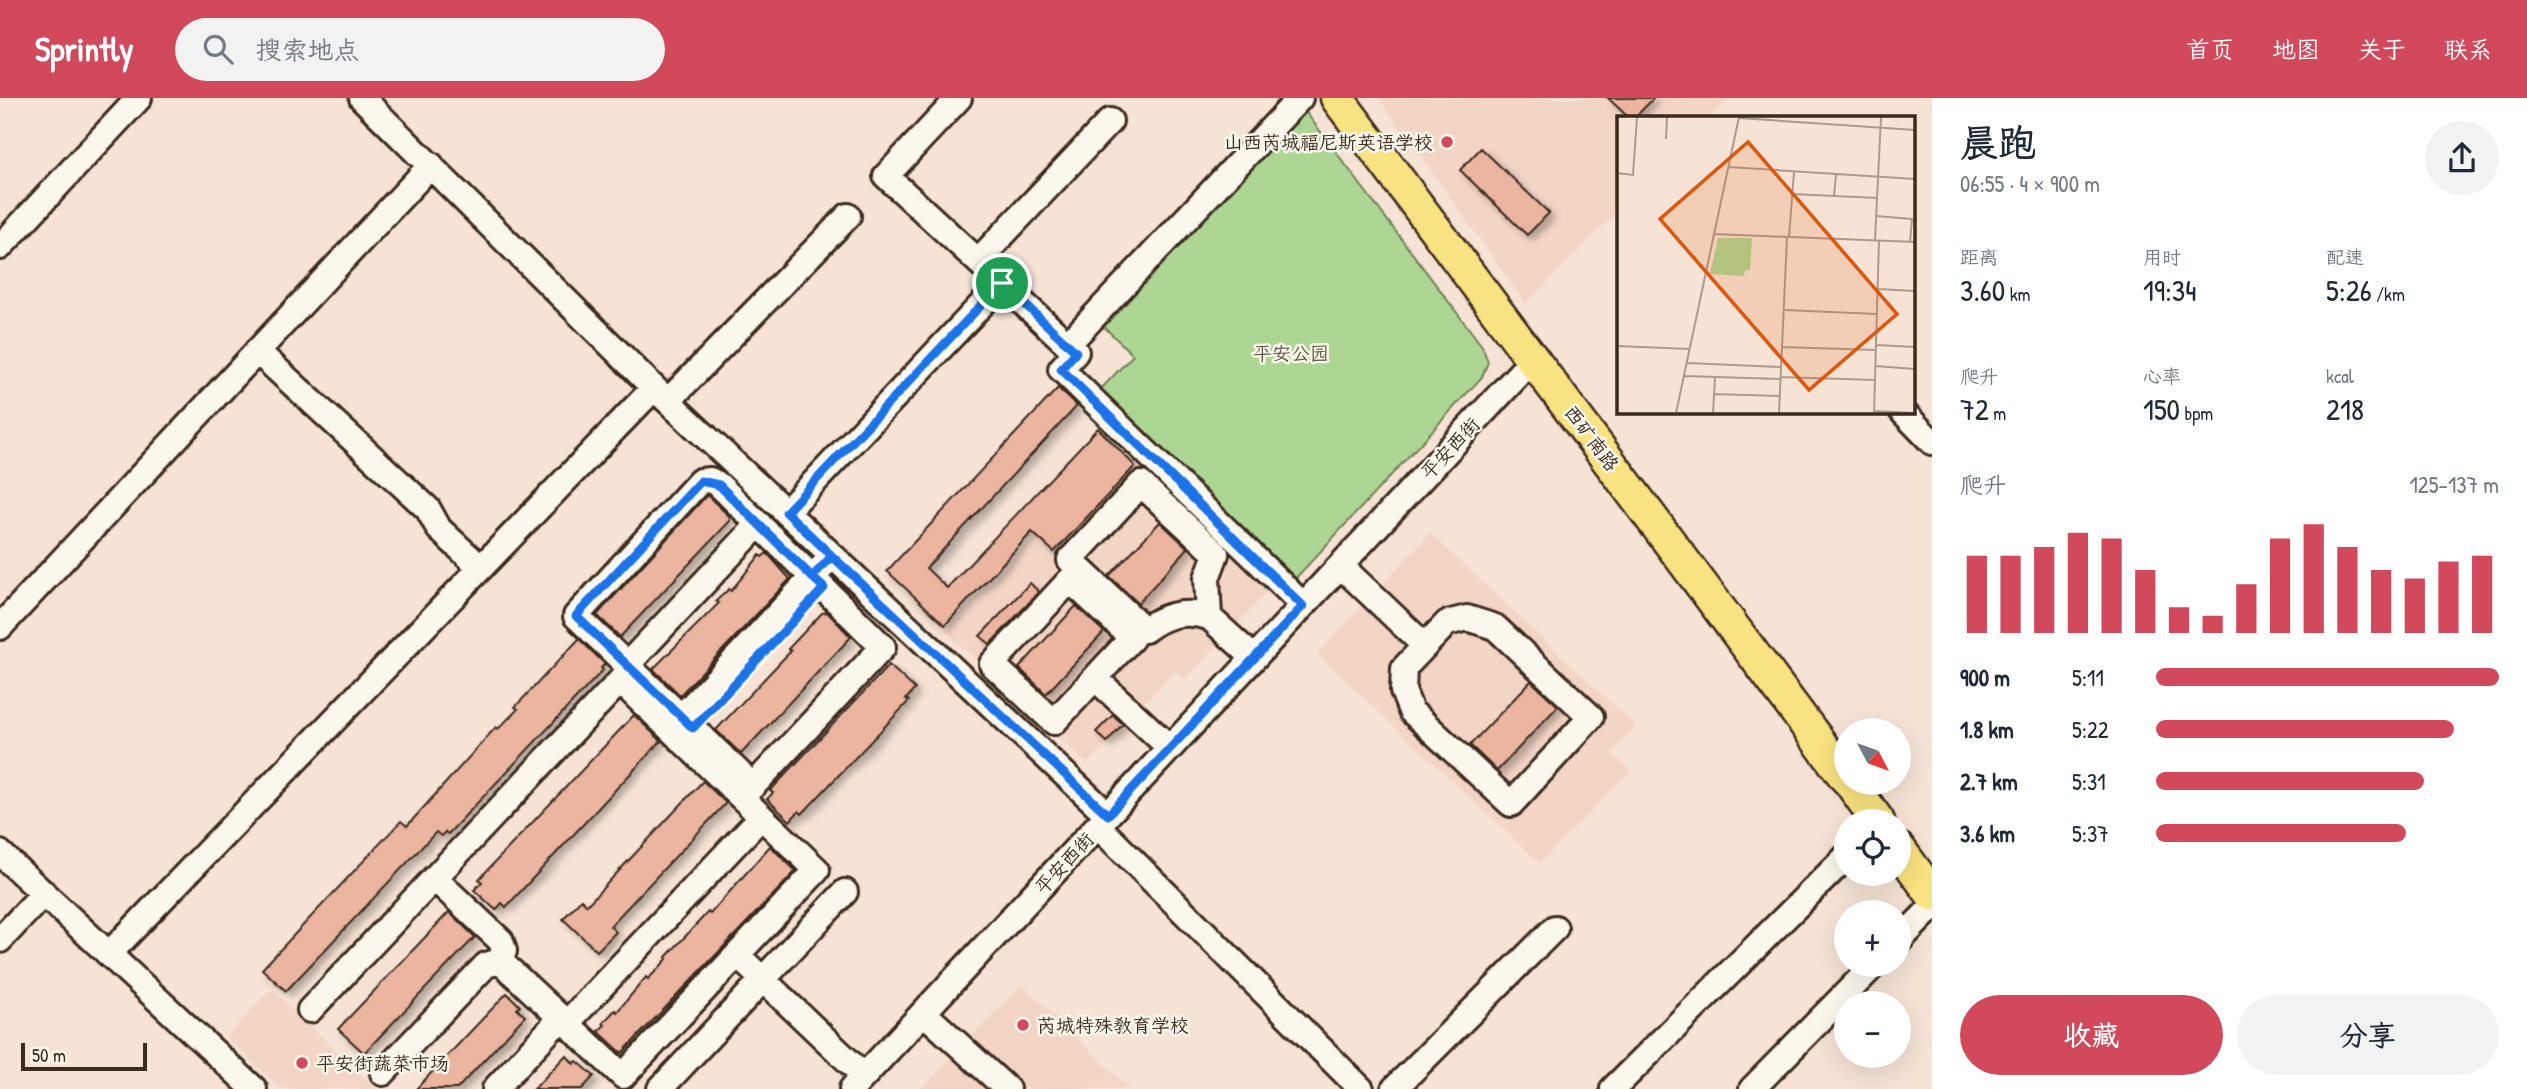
<!DOCTYPE html>
<html lang="zh">
<meta charset="utf-8">
<style>
body{margin:0;font-family:"Patrick Hand","LXGW WenKai TC",sans-serif;background:#f2f2f3;color:#1f2937;height:100vh;display:flex;flex-direction:column;font-size:26px;white-space:nowrap}
*{box-sizing:border-box;margin:0}
p{font-size:23px;color:#747a83}
.icon{flex:none;width:38px;height:38px;fill:none;stroke:currentColor;stroke-width:2;stroke-linecap:round;stroke-linejoin:round}
.map{position:relative;flex:1;overflow:hidden}
.panel{display:flex;flex-direction:column;background:#fff;width:595px}
.panel>*{flex:none}
.needle{width:46px;rotate:131deg}
.fabs{position:absolute;left:1834px;top:620px;display:grid;gap:14px}
.fabs a{display:grid;place-items:center;width:77px;height:77px;border-radius:50%;background:#fff;box-shadow:0 7px 28px #0002;font-size:35px}
.scale{position:absolute;left:21px;bottom:18px;width:126px;box-sizing:border-box;padding-left:7px;border:4px solid #3b2a1e;border-top:0;font-size:19px;line-height:24px;white-space:nowrap;color:#3b2a1e;-webkit-text-stroke:5px #fbf7ec;paint-order:stroke}
.pin{position:absolute;display:grid;place-items:center;width:60px;height:60px;color:#fff;margin:-30px;border:4px solid #fff;border-radius:50%;box-shadow:0 2px 7px #0007}
.round{display:grid;place-items:center;flex:none;width:74px;height:74px;border-radius:37px;background:#f2f2f3}
.overview{display:flex;align-items:center;justify-content:space-between;height:119px;padding:0 28px}
h1{font-size:38px;font-weight:600;line-height:52px}
.metrics{display:grid;grid-template-columns:repeat(3,1fr);gap:10px;height:119px;padding:7px 28px}
.metrics div{display:grid;align-content:center}
.metrics b{font-size:30px;font-weight:600}
.metrics small{font-size:19px;font-weight:400}
.metrics p{font-size:19px}
.chart{height:196px;padding:14px 28px}
.chart p{display:flex;justify-content:space-between}
.chart svg{width:100%;height:126px;margin-top:7px;stroke:#d1495b;stroke-width:6}
.button{display:flex;gap:14px;margin-top:auto;padding:14px 28px}
.button a{flex:1;height:80px;border-radius:42px;background:#d1495b;color:#fff;font-size:28px;font-weight:600;line-height:80px;text-align:center}
.button a+a{background:#f2f2f3;color:#1f2937}
ul{padding:0 28px;list-style:none;font-size:23px}
li{display:grid;grid-template-columns:112px 84px 1fr;align-items:center;height:52px}
li i{height:18px;border-radius:9px;background:#d1495b}
header{display:flex;align-items:center;gap:42px;box-sizing:border-box;height:98px;padding:0 35px;background:#d1495b;color:#fff}
header strong{font-size:33px}
nav{display:flex;gap:38px;margin-inline-start:auto;font-size:24px}
.search{width:490px;height:63px;background:#f2f2f3;display:flex;align-items:center;gap:18px;box-sizing:border-box;padding:0 24px;border-radius:38px;color:#747a83;font-size:26px}
main{display:flex;flex:1;min-height:0}
.map>svg:first-child{display:block}
.built{fill:#f3d5c5}
.green{fill:#add694;stroke:#748059;stroke-width:2}
.building{fill:#ebb5a0;stroke:#3b2a1e;stroke-width:2;filter:url(#shadow)}
.lines{fill:none;stroke-linecap:round;stroke-linejoin:round}
.minor-casing{stroke:#3b2a1e;stroke-width:30}
.major-casing{stroke:#3b2a1e;stroke-width:37}
.minor{stroke:#fbf7ec;stroke-width:24}
.major{stroke:#f8e281;stroke-width:32}
.route-casing{stroke:#fff;stroke-width:14}
.route{stroke:#1a73e8;stroke-width:9}
.poi-dot{fill:#d1495b;stroke:#fbf7ec;stroke-width:2.5}
.labels{text-anchor:middle;dominant-baseline:central;stroke-width:5;stroke-linejoin:round;paint-order:stroke}
.poi-label{font-size:19px;fill:#3b2a1e;stroke:#fbf7ec;text-anchor:start}
.park-label{font-size:19px;fill:#58553c;stroke:#fbf7ec}
.street-label{font-size:19px;fill:#3b2a1e;stroke:#fbf7ec}
.inset-road{fill:none;stroke:#ab998c;stroke-width:2}
.view{fill:#df570d;fill-opacity:0.15;stroke:#df570d;stroke-width:3.5}
.inset-edge{fill:none;stroke:#3b2a1e;stroke-width:3.5}
</style>
<header>
<strong>Sprintly</strong>
<div class="search"><svg class="icon" aria-label="search" viewBox="0 0 24 24"><circle cx="10" cy="10" r="6"/><path d="M15 15l6 6"/></svg>搜索地点</div>
<nav><a>首页</a><a>地图</a><a>关于</a><a>联系</a></nav>
</header>
<main>
<div class="map">
<svg width="1932" height="991" viewBox="0 0 1932 991">
<defs>
<filter id="shadow"><feDropShadow dx="5" dy="5" stdDeviation="3.5" flood-color="#0004"/></filter>
</defs>
<rect width="100%" height="100%" fill="#f6e3d5"/>
<filter id="ink" filterUnits="userSpaceOnUse"><feTurbulence type="fractalNoise" baseFrequency=".0143" numOctaves="2"/><feDisplacementMap in="SourceGraphic" scale="14" xChannelSelector="R" yChannelSelector="G"/><feConvolveMatrix kernelMatrix="1 2 1 2 8 2 1 2 1" color-interpolation-filters="sRGB"/></filter>
<g filter="url(#ink)">
<path class="built" d="M1379,0H1730L1711,19H1619V112L1526,206Z
M1119,350L1268,493L1185,582L1175,573L1087,666L945,533Z
M1430,435L1636,628L1612,655L1631,673L1540,765L1317,556Z
M1022,886L1130,991H921Z
M271,891L377,991H281L226,939Z"/>
<path class="green" d="M1302,9L1482,248L1488,264L1482,279L1294,482L1100,292L1133,257L1097,222Z"/>
<path class="building" d="M1608,0H1654L1635,19H1628Z
M1481,50L1549,115L1527,137L1460,72Z
M1058,290L1077,308L926,470L947,490L1098,330L1135,368L1054,454L1032,434L945,527L887,473Z
M707,397L729,418L730,423L620,539L597,517Z
M1160,424L1188,450L1138,505L1109,478Z
M767,455L790,481L680,597L653,571L719,505L716,503L729,491L731,493L760,457L762,459Z
M1030,485L1039,494L990,546L980,538Z
M1076,508L1104,534L1046,596L1019,570Z
M827,514L851,539L741,656L716,632L785,559L791,553L788,551L822,515Z
M579,541L605,566L601,570L603,572L448,736L445,734L441,738L436,734L286,893L262,871L401,723L407,728L496,629L498,631L518,611L515,609Z
M889,567L915,591L906,601L909,603L802,716L799,713L790,723L767,701L773,695L770,693Z
M1531,583L1558,608L1497,673L1470,647Z
M634,617L661,643L506,809L502,805L496,812L474,792L482,784L479,781Z
M1113,617L1123,626L1107,644L1096,634Z
M703,683L726,705L610,828L616,834L597,853L563,821L581,801L587,807Z
M770,748L796,773L622,955L598,933L605,927L603,925L615,912L617,914L646,879L648,881L658,871L667,861L666,859L708,814L710,816Z
M449,814L475,839L364,955L338,931Z
M507,895L520,908L517,911L525,918L457,991H416Z
M566,957L574,966L577,963L594,978L582,991H534Z"/>
<g class="lines">
<g class="minor-casing">
<path id="minor" d="M362,0L654,290L1108,717
M959,0L886,78L1076,254L1061,271L1303,507
M0,149L139,0
M978,163L1110,23
M1068,246L1300,0
M257,253L428,411L439,431L481,470
M668,303L848,118
M1902,313L1932,344
M710,382L719,387L883,549L753,688L576,518L700,383Z
M786,414L1002,185
M1341,468L1425,548
M1070,482L1132,540L1054,624L992,566Z
M1209,519C1185,512 1165,516 1145,532L1070,462L1141,386L1216,456L1207,480L1209,519L1254,560
M1467,520L1495,529L1591,619L1511,706L1411,613L1403,593L1404,570L1447,525Z
M0,529L431,67
M627,567L759,426
M1095,580L1170,650
M681,619L822,469
M1098,728L1361,991
M0,755L254,991
M0,842L44,795
M1899,843L1932,809
M109,856L654,290
M737,857L864,978
M310,912L620,583L817,772L623,978L500,863L504,853L501,843L434,780
M924,915L1007,991
M567,925L761,719
M383,975L486,867L500,863
M495,991L561,920
M660,991L845,794
M852,991L1533,261
M1394,991L1555,830
M1613,991L1846,759
M1752,991L1875,866"/>
</g>
<g class="major-casing">
<path id="major" d="M1337,0L1846,680
M1850,684L1878,723
M1899,751L1932,796"/>
</g>
<use href="#minor" class="minor"/>
<use href="#major" class="major"/>
</g>
</g>
<g class="lines" filter="url(#ink)">
<g class="route-casing">
<path id="route" d="M1002,185L786,414L832,458L812,479L719,387L701,383L576,518L693,630L824,490L812,479L832,458L1108,717L1303,508L1061,271L1076,254L1002,185"/>
</g>
<use href="#route" class="route"/>
</g>
<g class="poi-dot">
<circle cx="1447" cy="44" r="7"/>
<circle cx="1023" cy="927" r="7"/>
<circle cx="302" cy="965" r="7"/>
</g>
<g class="labels">
<g class="poi-label">
<text x="1433" y="44" text-anchor="end">山西芮城福尼斯英语学校</text>
<text x="1037" y="927">芮城特殊教育学校</text>
<text x="316" y="965">平安街蔬菜市场</text>
</g>
<g class="park-label">
<text x="1291" y="255">平安公园</text>
</g>
<g class="street-label">
<text transform="translate(1592 340) rotate(53)">西矿南路</text>
<text transform="translate(1450 350) rotate(-47)">平安西街</text>
<text transform="translate(1064 765) rotate(-47)">平安西街</text>
</g>
</g>
<g transform="translate(1617 18)">
<rect width="298" height="298" fill="#f6e3d5"/>
<path d="M101,122H135L133,154H128L127,160L93,158Z" fill="#add694"/>
<path class="inset-road" d="M122,2L298,14M49,23L50,1M112,51L298,63M0,57L16,59L20,1M175,78L260,82M217,80L219,59M259,100L295,103L293,126M97,118L298,126M172,121L177,56M258,124L264,1M261,173L298,175M168,194L260,198M259,229L298,231M0,230L73,233M165,231L259,234M70,247L164,251M258,250L298,253M67,260L163,263M163,261L258,264M97,278L162,280M257,295L298,297M59,297L122,1M96,297L98,261M162,297L170,121M257,297L262,124"/>
<path class="view" d="M131,26L280,198L192,274L43,103Z"/>
<rect width="298" height="298" class="inset-edge"/>
</g>
</svg>
<div class="fabs">
<a><svg class="needle" viewBox="-14 -14 28 28"><path d="M0-13l5 13h-10z" fill="#e53935"/><path d="M0 13l5-13h-10z" fill="#747a83"/></svg></a>
<a><svg class="icon" aria-label="locate" viewBox="0 0 24 24"><circle cx="12" cy="12" r="6"/><path d="M12 2v4M12 18v4M2 12h4M18 12h4"/></svg></a>
<a>+</a>
<a>−</a>
</div>
<div class="scale">50 m</div>
<div class="pin" style="left:1002px;top:185px;background:#1e9e55"><svg class="icon" aria-label="arrive" viewBox="0 0 24 24"><path d="M6 21V4h12l-3 4 3 4H6"/></svg></div>
</div>
<section class="panel">
<div class="overview"><div><h1>晨跑</h1><p>06:55 · 4 × 900 m</p></div><a class="round"><svg class="icon" aria-label="share" viewBox="0 0 24 24"><path d="M12 15V3M7 8l5-5 5 5M5 13v7h14v-7"/></svg></a></div>
<div class="metrics">
<div><p>距离</p><b>3.60<small> km</small></b></div>
<div><p>用时</p><b>19:34</b></div>
<div><p>配速</p><b>5:26<small> /km</small></b></div>
</div>
<div class="metrics">
<div><p>爬升</p><b>72<small> m</small></b></div>
<div><p>心率</p><b>150<small> bpm</small></b></div>
<div><p>kcal</p><b>218</b></div>
</div>
<div class="chart"><p><span>爬升</span>125–137 m</p>
<svg viewBox="0 0 160 44" preserveAspectRatio="none"><path d="M5 44V17M15 44V17M25 44V14M35 44V9M45 44V11M55 44V22M65 44V35M75 44V38M85 44V27M95 44V11M105 44V6M115 44V14M125 44V22M135 44V25M145 44V19M155 44V17"/></svg>
</div>
<ul>
<li><b>900 m</b>5:11<i style="width:100%"></i></li>
<li><b>1.8 km</b>5:22<i style="width:87%"></i></li>
<li><b>2.7 km</b>5:31<i style="width:78%"></i></li>
<li><b>3.6 km</b>5:37<i style="width:73%"></i></li>
</ul>
<div class="button"><a>收藏</a><a>分享</a></div>
</section>
</main>
